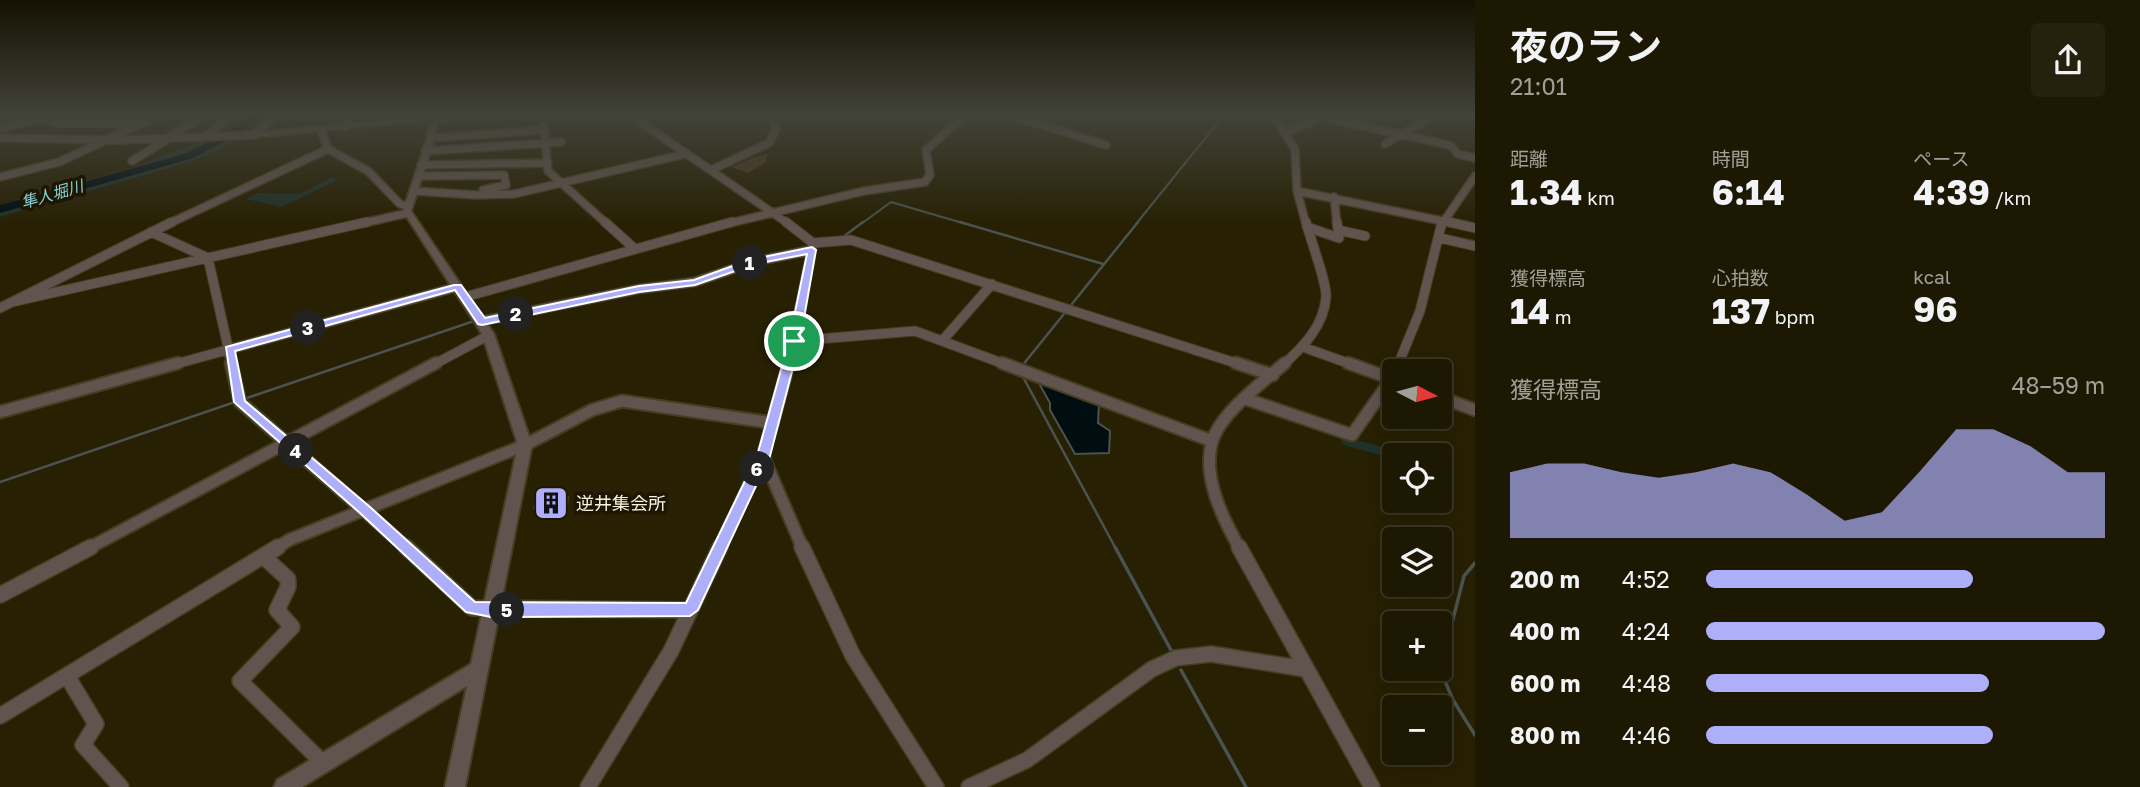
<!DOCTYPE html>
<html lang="ja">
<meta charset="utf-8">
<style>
body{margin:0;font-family:"Golos Text","Noto Sans JP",sans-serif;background:#25210c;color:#f1f3f6;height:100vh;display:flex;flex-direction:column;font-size:26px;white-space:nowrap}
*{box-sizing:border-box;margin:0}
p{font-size:23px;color:#a0a099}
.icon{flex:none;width:38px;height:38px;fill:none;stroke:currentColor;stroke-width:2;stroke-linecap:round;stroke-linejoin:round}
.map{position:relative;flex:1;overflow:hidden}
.side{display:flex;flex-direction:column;background:#1d1802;width:665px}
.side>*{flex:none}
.needle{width:46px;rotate:96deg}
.fabs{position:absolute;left:1382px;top:359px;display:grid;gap:14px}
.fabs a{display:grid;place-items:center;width:70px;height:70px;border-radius:7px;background:#1d1802;box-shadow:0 4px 18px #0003,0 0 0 2px #3b3724;font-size:35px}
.pin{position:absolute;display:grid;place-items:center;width:60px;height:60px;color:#fff;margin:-30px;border:4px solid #fff;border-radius:50%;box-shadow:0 2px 7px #0007}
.km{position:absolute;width:35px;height:35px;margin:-18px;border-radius:50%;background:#222;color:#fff;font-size:19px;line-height:35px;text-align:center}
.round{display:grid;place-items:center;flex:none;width:74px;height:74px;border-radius:7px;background:#25210c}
.overview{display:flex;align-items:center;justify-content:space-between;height:119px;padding:0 35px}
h1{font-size:38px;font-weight:700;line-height:52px}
.figures{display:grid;grid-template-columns:repeat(3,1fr);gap:10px;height:119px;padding:7px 35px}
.figures div{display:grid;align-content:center}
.figures b{font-size:35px;font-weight:700}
.figures small{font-size:19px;font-weight:400}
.figures p{font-size:19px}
.chart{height:196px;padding:14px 35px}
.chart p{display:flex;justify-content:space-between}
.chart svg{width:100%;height:126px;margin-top:7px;fill:#adaffb;opacity:.7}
ul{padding:0 35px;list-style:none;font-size:23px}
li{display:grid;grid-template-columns:112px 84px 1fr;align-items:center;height:52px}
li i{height:18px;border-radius:9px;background:#adaffb}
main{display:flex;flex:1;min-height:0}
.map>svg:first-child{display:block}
.green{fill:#1f3229}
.water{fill:#000e11;stroke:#4a5350;stroke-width:2}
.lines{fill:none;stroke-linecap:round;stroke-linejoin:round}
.stream-far2{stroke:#4a5350;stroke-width:2}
.stream-far1{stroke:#4a5350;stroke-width:2.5}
.stream{stroke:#4a5350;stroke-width:3.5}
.river{fill:#000e11;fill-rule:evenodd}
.building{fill:#4b361f}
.minor-far3-casing{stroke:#443e22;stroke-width:10}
.minor-far2-casing{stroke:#443e22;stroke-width:11}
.minor-far1-casing{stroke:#443e22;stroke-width:15}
.minor-casing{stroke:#443e22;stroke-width:18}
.tertiary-casing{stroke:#443e22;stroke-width:4}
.minor-far3{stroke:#61534d;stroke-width:7}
.minor-far2{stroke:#61534d;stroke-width:9}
.minor-far1{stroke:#61534d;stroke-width:11}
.minor{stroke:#61534d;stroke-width:15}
.tertiary{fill:#61534d;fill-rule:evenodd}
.route{fill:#adaffb;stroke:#fff;stroke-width:2;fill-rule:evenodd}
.labels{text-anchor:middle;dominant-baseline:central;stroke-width:7;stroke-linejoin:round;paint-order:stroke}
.far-water-label{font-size:16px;font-style:italic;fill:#84d0da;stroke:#1d1600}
.poi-label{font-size:18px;fill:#f7f3e2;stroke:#1d1600;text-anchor:start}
</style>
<main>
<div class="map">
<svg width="1475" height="787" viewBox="0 0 1475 787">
<rect width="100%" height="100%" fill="#272003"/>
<path class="green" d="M656,115H768L774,126L661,124Z
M249,136L190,162L0,217V213C57,194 115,181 172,163C196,155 224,137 249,136Z
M210,138H221L160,163L0,207L20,198L132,168Z
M332,177L338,180L281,207L246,199L258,193L300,194Z
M1339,436L1417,455H1395V459L1343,445Z"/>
<path class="water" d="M1042,382L1099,403L1098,423L1110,431L1109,453L1075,454L1050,410V403L1040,385Z"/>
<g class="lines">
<path class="stream-far2" d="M861,224L891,202L966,224
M1136,224L1224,115"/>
<path class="stream-far1" d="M960,222L1103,264
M843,237L863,222
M1022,366L1138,222
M1023,377L1116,549
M244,399L477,320
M0,482L235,402"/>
<path class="stream" d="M1115,547L1172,652
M1475,563L1464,576L1448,639L1445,681L1453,700L1475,735
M1181,670L1246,787"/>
<path class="river" d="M252,115H263L230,139L193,158L0,213V205L185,154L222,135Z"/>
</g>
<path class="building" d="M768,154L765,163L748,173L731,167L752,158Z
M569,496L568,506L533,509L535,499Z"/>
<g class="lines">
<g class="minor-far3-casing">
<path id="minor-far3" d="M30,115L57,123H116
M630,115L789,224
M1010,115L1106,145
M1273,115L1295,149L1297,191L1306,224
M1314,115L1440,143L1451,146L1458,154L1475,158
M1472,115H1475
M138,125L160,115
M544,126L548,171L607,224
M346,127L348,115
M0,129L40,118
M321,129L328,149L368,171L400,204L407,206
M1285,132L1316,120L1318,115
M169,136L206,115
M205,137L230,115H225
M0,138L119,140L255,135L276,115
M431,138L544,130
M1385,144L1428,119L1427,115
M425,151L561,142
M132,161L168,139
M421,165L548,163
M711,170L769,143L776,129L770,115
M418,176L504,175L506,185L483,190
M0,177L59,162L138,125L116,123L135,115
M414,191L477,195L514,194L685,154
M1297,191L1457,224
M1334,197L1337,224
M168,224L328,149
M359,224L408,213
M726,224L864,191L925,182L930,175L926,150L965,115
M1442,224L1475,176"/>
</g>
<g class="minor-far2-casing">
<path id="minor-far2" d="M605,222L635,249
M786,222L813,243
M1449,222L1475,228
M1307,227L1339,238L1337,222
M1338,230L1365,236
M151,232L208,258L232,365
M1440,238L1475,246
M813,243L851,240L1242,365
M465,297L732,222
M12,302L367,222
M0,308L172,222
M482,321L639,289L695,282L753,262L812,250
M794,341L915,331L1007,365
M942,341L992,284
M1303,347L1353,365
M172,365L457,287
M433,365L489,335
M788,365L813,243
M1283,365C1303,347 1324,326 1326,297C1327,282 1310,239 1306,222
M1398,365L1420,311L1442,222"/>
</g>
<g class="minor-far1-casing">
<path id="minor-far1" d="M231,363L240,402L408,549
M1002,363L1212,441
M1236,363L1273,375
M1348,363L1395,380
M1396,371L1399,363
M1440,397L1475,410
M1246,399L1352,435L1395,374
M0,412L178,363
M763,456L803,549
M87,549L436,363
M275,549L289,540L525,445L592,410L622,401L773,423
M719,549L763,456L789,363
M1240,549C1223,519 1202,477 1212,442C1220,413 1263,382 1285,363"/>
</g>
<g class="minor-casing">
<path id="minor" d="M406,547L472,608L690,610
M802,547L853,656L936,787
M1239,547L1372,787
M263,556L288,579V587L277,610L292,627L240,681L323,763
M0,595L91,547
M67,676L96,724L83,745L121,787
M0,716L278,547
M588,787L671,651L720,547
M969,787L1027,760L1152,669L1176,658L1211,654L1305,669"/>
</g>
<g class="tertiary-casing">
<path id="tertiary" d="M432,115H438V118L498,115L495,117L437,122L435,138L411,211L494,334L532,445L465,787H445L467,686L302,787H274L277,780L471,664L518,445L482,334L403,211L427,138L431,120L255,137L251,135L255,133Z"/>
</g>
<use href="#minor-far3" class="minor-far3"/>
<use href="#minor-far2" class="minor-far2"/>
<use href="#minor-far1" class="minor-far1"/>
<use href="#minor" class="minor"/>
<use href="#tertiary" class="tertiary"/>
</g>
<linearGradient id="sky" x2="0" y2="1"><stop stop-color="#151202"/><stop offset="0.51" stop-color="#414239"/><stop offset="1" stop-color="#414239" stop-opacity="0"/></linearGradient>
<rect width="1475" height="225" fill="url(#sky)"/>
<path class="route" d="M812,247L816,250L800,341L770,456L698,610L690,616L491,617L466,612L361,514L234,402L226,347L454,285H461L485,318L639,286L694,280L749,260ZM807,254L789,341L757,456L686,603L475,602L370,507L245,401L235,351L455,290L478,324L482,325L639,292L695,285L755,264Z"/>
<defs>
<g id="building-square" transform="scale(1.75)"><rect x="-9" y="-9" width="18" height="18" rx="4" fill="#adaffb" stroke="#1d1600"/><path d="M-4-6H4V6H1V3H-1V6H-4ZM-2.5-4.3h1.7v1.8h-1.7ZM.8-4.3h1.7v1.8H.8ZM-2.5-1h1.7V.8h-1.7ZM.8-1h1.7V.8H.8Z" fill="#111"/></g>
</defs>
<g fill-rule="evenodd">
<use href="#building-square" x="551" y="503"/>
</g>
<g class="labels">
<g class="far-water-label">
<text transform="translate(52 194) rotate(-16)">隼人堀川</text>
</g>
<g class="poi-label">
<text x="576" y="503">逆井集会所</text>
</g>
</g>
</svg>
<div class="fabs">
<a><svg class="needle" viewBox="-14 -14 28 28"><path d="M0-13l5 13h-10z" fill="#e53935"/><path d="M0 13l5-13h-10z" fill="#a0a099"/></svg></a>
<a><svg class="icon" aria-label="locate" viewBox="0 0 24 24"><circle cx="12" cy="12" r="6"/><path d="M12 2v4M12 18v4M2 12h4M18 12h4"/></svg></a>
<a><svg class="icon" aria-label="layers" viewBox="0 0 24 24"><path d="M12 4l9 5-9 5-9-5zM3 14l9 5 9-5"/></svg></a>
<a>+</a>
<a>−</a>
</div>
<div class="pin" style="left:794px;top:341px;background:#1e9e55"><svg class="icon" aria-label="arrive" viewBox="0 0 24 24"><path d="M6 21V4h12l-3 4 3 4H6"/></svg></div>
<b class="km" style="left:750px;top:263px">1</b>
<b class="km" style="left:516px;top:314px">2</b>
<b class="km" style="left:308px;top:328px">3</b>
<b class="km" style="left:296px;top:451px">4</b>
<b class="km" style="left:507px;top:610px">5</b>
<b class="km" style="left:757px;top:469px">6</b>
</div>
<section class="side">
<div class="overview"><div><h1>夜のラン</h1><p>21:01</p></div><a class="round"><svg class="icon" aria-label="share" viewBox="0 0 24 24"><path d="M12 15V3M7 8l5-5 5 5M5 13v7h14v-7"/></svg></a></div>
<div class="figures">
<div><p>距離</p><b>1.34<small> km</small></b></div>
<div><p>時間</p><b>6:14</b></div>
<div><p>ペース</p><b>4:39<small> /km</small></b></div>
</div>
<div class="figures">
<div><p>獲得標高</p><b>14<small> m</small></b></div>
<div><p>心拍数</p><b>137<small> bpm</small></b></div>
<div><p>kcal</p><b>96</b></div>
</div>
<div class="chart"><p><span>獲得標高</span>48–59 m</p>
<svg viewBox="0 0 160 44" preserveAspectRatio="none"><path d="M0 44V21L10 18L20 18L30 21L40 23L50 21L60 18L70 21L80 29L90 38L100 35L110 21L120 6L130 6L140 12L150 21L160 21V44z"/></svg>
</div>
<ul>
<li><b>200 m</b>4:52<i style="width:67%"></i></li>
<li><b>400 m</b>4:24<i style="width:100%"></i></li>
<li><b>600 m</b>4:48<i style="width:71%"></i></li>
<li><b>800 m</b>4:46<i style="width:72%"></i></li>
</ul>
</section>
</main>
